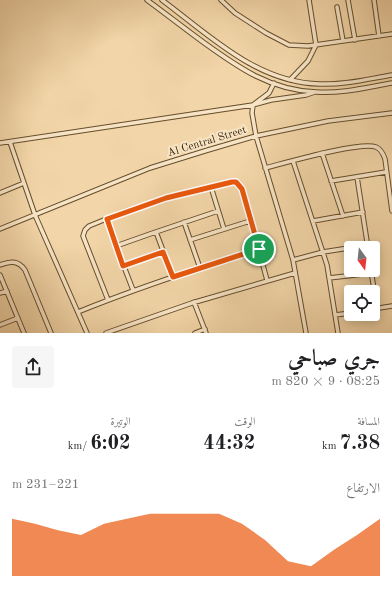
<!DOCTYPE html>
<html lang="ar">
<meta charset="utf-8">
<style>
body{margin:0;font-family:"Old Standard TT",Amiri,serif;background:#f6f6f6;color:#202124;direction:rtl;height:100vh;display:flex;flex-direction:column;font-size:15px;white-space:nowrap}
*{box-sizing:border-box;margin:0}
p{font-size:13px;color:#757577}
.icon{flex:none;width:22px;height:22px;fill:none;stroke:currentColor;stroke-width:2;stroke-linecap:round;stroke-linejoin:round}
.map{position:relative;height:333px;overflow:hidden;direction:ltr}
.sheet{display:flex;flex-direction:column;background:#fff;flex:1}
.sheet>*{flex:none}
.needle{width:26px;rotate:165deg}
.buttons{position:absolute;left:344px;top:241px;display:grid;gap:8px}
.buttons a{display:grid;place-items:center;width:36px;height:36px;border-radius:4px;background:#fff;box-shadow:0 2px 10px #0003;font-size:20px}
.pin{position:absolute;display:grid;place-items:center;width:34px;height:34px;color:#fff;margin:-17px;border:2px solid #fff;border-radius:50%;box-shadow:0 1px 4px #0007}
.round{display:grid;place-items:center;flex:none;width:42px;height:42px;border-radius:4px;background:#f6f6f6}
.headline{display:flex;align-items:center;justify-content:space-between;height:68px;padding:0 12px}
h1{font-size:22px;font-weight:800;line-height:30px}
.metrics{display:grid;grid-template-columns:repeat(3,1fr);gap:6px;height:68px;padding:4px 12px}
.metrics div{display:grid;align-content:center}
.metrics b{font-size:20px;font-weight:800}
.metrics small{font-size:11px;font-weight:400}
.metrics p{font-size:11px}
.chart{height:112px;padding:8px 12px}
.chart p{display:flex;justify-content:space-between}
.chart svg{width:100%;height:72px;margin-top:4px;fill:#ea580c;opacity:.7}
.map>svg:first-child{display:block}
.lines{fill:none;stroke-linecap:round;stroke-linejoin:round}
.minor-casing{stroke:#654e2b;stroke-width:5.5}
.minor{stroke:#f7e4c6;stroke-width:3.5}
.route-casing{stroke:#fff;stroke-width:8}
.route{stroke:#ea580c;stroke-width:5}
.labels{text-anchor:middle;dominant-baseline:central;stroke-width:4;stroke-linejoin:round;paint-order:stroke}
.street-label{font-size:11px;fill:#362101;stroke:#f7e4c6}
</style>
<div class="map">
<svg width="392" height="333" viewBox="0 0 392 333">
<rect width="100%" height="100%" fill="#f2d5a8"/>
<filter id="stains"><feTurbulence type="fractalNoise" baseFrequency=".005" numOctaves="4"/><feColorMatrix values="0 0 0 0 .2 0 0 0 0 .09 0 0 0 0 .02 0 0 0 .5 -.17"/></filter>
<radialGradient id="worn" r=".72"><stop offset=".6" stop-color="#630" stop-opacity="0"/><stop offset="1" stop-color="#630" stop-opacity=".3"/></radialGradient>
<g class="lines">
<g class="minor-casing">
<path id="minor" d="M147,0C166,14 184,28 203,42C239,68 270,90 316,92C341,94 368,87 392,83
M162,0C209,35 257,83 320,84C344,85 368,79 392,75
M221,0L235,13L266,33L289,45L308,46L392,34
M348,0L355,40
M374,0L379,36
M337,7L343,41
M290,80L308,61L316,45L309,0
M274,83L269,93L253,105L252,113L256,136L293,260L306,333
M10,142L35,215L87,333
M0,143L253,105L271,100L306,95L315,92
M322,153L343,216
M293,161L327,265L338,333
M265,168C285,163 360,141 376,147C381,149 383,153 385,159L392,211
M357,177L368,248
M331,181L386,172
M211,187L224,229
M0,193L24,183
M107,219L116,246L133,290
M313,221L363,212
M184,222L200,268
M0,229L150,168L208,150L256,136L328,121L392,113
M156,232L173,277
M190,240L250,221
M116,246L150,234L218,211
M293,260L323,252L368,245
M0,265C10,261 18,260 25,270L51,333
M123,266L163,252
M371,270L377,309
M0,275L24,333
M329,278L372,273
M0,293L7,291
M108,300L83,236L85,230L89,226L126,211L166,198L232,181L239,185L242,189L267,280
M194,302L206,333
M373,309L392,306
M78,312C137,288 198,268 259,249
M335,315L351,313
M0,325L18,318
M106,333L192,303L295,273
M195,333L205,329"/>
</g>
<use href="#minor" class="minor"/>
</g>
<g class="lines">
<g class="route-casing">
<path id="route" d="M232,182H236L242,189L259,249L173,277L163,252L123,266L107,219L166,198Z"/>
</g>
<use href="#route" class="route"/>
</g>
<g class="labels">
<g class="street-label">
<text transform="translate(207 142) rotate(-17)">Al Central Street</text>
</g>
</g>
<rect width="100%" height="100%" filter="url(#stains)"/>
<rect width="100%" height="100%" fill="url(#worn)"/>
</svg>
<div class="buttons">
<a><svg class="needle" viewBox="-14 -14 28 28"><path d="M0-13l5 13h-10z" fill="#e53935"/><path d="M0 13l5-13h-10z" fill="#757577"/></svg></a>
<a><svg class="icon" aria-label="locate" viewBox="0 0 24 24"><circle cx="12" cy="12" r="6"/><path d="M12 2v4M12 18v4M2 12h4M18 12h4"/></svg></a>
</div>
<div class="pin" style="left:259px;top:249px;background:#1e9e55"><svg class="icon" aria-label="arrive" viewBox="0 0 24 24"><path d="M6 21V4h12l-3 4 3 4H6"/></svg></div>
</div>
<section class="sheet">
<div class="headline"><div><h1>جري صباحي</h1><p>08:25 · 9 × 820 m</p></div><a class="round"><svg class="icon" aria-label="share" viewBox="0 0 24 24"><path d="M12 15V3M7 8l5-5 5 5M5 13v7h14v-7"/></svg></a></div>
<div class="metrics">
<div><p>المسافة</p><b>7.38<small> km</small></b></div>
<div><p>الوقت</p><b>44:32</b></div>
<div><p>الوتيرة</p><b>6:02<small> /km</small></b></div>
</div>
<div class="chart"><p><span>الارتفاع</span>221–231 m</p>
<svg viewBox="0 0 160 44" preserveAspectRatio="none"><path d="M0 44V9L10 12L20 16L30 19L40 12L50 9L60 6L70 6L80 6L90 6L100 12L110 22L120 35L130 38L140 28L150 19L160 9V44z"/></svg>
</div>
</section>
